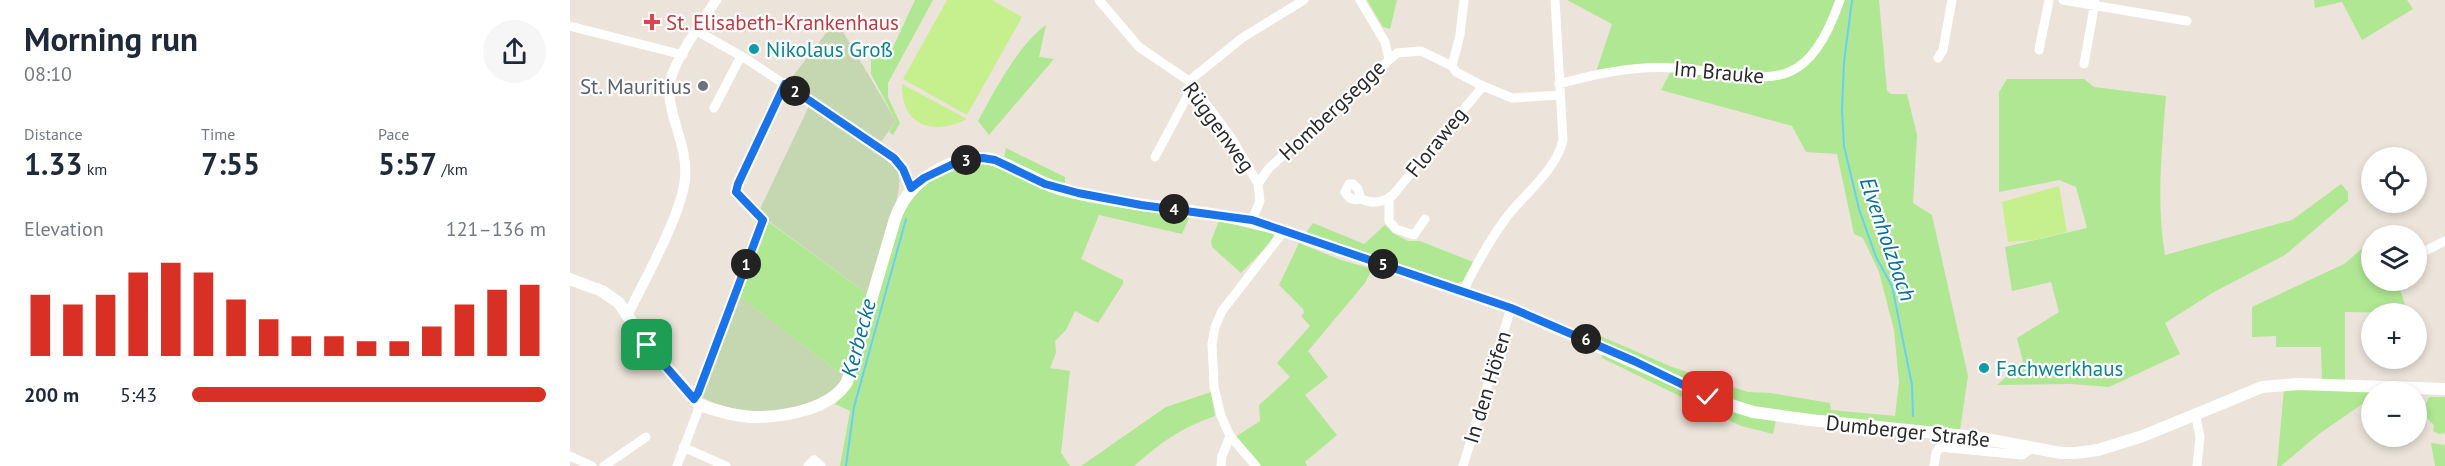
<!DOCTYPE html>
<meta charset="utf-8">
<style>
body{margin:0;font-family:"PT Sans",sans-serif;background:#f6f6f7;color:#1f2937;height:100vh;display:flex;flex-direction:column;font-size:22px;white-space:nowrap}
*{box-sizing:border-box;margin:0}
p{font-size:20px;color:#747a83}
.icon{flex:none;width:33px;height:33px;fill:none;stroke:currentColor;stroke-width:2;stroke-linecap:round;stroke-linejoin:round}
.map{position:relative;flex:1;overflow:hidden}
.sheet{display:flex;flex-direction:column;background:#fff;width:570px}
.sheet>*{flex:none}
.tools{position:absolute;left:1791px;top:147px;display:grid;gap:12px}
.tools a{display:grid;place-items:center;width:66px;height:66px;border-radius:50%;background:#fff;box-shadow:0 3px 9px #0003;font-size:30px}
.pin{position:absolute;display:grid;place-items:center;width:51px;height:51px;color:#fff;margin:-26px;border-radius:12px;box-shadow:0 3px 9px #0006}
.km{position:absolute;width:30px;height:30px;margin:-15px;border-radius:50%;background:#222;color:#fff;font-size:16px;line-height:30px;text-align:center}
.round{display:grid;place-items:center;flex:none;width:63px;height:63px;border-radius:32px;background:#f6f6f7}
.head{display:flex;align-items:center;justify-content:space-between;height:102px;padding:0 24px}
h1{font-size:33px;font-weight:700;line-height:45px}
.stats{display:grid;grid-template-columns:repeat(3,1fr);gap:9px;height:102px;padding:6px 24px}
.stats div{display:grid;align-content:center}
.stats b{font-size:30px;font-weight:700}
.stats small{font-size:16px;font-weight:400}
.stats p{font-size:16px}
.chart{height:168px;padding:12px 24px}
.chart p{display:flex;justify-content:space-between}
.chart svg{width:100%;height:108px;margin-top:6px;stroke:#d93025;stroke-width:6}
ul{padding:0 24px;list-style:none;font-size:20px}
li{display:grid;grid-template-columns:96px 72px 1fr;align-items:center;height:45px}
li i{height:15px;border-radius:8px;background:#d93025}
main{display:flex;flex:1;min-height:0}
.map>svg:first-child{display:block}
.green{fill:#b0e793}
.cemetery{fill:#c4d7b0}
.pitch{fill:#c6ef8e}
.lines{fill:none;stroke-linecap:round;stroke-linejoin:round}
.stream{stroke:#66d1f5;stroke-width:2}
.minor{stroke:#fff;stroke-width:9}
.tertiary{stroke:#fff;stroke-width:10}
.secondary{stroke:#fff;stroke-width:12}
.route-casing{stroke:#fff;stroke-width:12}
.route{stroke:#1a73e8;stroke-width:8}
.health-dot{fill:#e0444e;stroke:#fff;stroke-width:2}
.culture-dot{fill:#0f9aa8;stroke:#fff;stroke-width:2}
.worship-dot{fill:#6b7280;stroke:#fff;stroke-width:2}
.labels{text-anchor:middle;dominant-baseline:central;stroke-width:4.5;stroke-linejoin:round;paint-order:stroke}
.health-label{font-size:21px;fill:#be3a42;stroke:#fff;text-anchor:start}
.culture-label{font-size:21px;fill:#0d838f;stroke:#fff;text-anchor:start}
.street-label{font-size:21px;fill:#292929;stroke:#fff}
.worship-label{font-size:21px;fill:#5b616d;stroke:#fff;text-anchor:end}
.water-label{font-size:22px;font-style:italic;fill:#066da1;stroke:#fff}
</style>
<main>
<section class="sheet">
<div class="head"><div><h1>Morning run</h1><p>08:10</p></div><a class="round"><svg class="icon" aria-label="share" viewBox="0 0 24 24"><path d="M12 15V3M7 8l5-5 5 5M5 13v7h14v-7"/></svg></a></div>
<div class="stats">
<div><p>Distance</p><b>1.33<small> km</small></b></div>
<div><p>Time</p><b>7:55</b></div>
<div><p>Pace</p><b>5:57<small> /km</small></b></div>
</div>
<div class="chart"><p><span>Elevation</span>121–136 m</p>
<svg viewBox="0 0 160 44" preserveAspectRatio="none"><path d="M5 44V19M15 44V23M25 44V19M35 44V10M45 44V6M55 44V10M65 44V21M75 44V29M85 44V36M95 44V36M105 44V38M115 44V38M125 44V32M135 44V23M145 44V17M155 44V15"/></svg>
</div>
<ul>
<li><b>200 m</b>5:43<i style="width:100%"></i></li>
</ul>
</section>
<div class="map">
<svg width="1875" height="466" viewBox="0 0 1875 466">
<rect width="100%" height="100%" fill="#ece4da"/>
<path class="green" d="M345,0H363L318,83V97L330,123L323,135L319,132L326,121L301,74V54L317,60Z
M797,0H827L820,29L813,27Z
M997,0H1269L1260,26L1226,68L1202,76L1145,71L1026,72L1042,24Z
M1272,0H1309L1317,91L1321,94H1337L1347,135L1343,203L1362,215L1398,376L1390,430L1183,410L1020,337L1021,332L1102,367L1178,392L1201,393L1260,403L1261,410L1325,416L1329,382L1324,330L1309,272L1293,238L1284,234L1267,154L1236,152L1222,126L1091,90L1101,71L1176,81L1202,80L1227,71Z
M1744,0H1837L1843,9L1792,40L1772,2L1745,8Z
M476,25L469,57L484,59L419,135L408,121C425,90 448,45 476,25Z
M1437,79H1514L1524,87L1596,96C1592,149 1586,203 1595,255L1722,220L1771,184L1778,192V201L1715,255L1644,292L1595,323L1610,354L1539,387L1502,384L1427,385L1453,362L1447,338L1489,312L1481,282L1442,291L1435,247L1517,228L1506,187L1489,180L1429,192V92Z
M436,148L495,177V194L620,216L612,234L529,215L511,259L553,280V284L528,323L505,311L496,330L485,341L486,353L480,368L500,371L491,453L500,466H270L280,411L265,404L281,384L334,208C355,177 395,155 432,168Z
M196,220L299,295L275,377L168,295Z
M649,221L700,233L704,235L703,240L671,273L642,247L641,241Z
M743,223L794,244L815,225L823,233L838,241H850L903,262L895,280L887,284L736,233Z
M1801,241L1802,280L1827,281L1838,313L1775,312V383L1752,379L1751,347H1706V336L1682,337V307L1774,264Z
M729,243L771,260L802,269L795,283L738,351L758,377L735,395L767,435L735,462L737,466H690L665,437L690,421L689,405L720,377L707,363L740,326L731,316L734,313L733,309L709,285Z
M1031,347L1138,397L1207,415L1203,434L1171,426L1032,358Z
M1714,389L1801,392V398L1749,434L1711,466H1707Z
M641,392L645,416C609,429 593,441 564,466H511L596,407Z
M1859,397H1875V433L1869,434L1863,431L1864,425L1852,413Z
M1861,443L1875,445V466H1865Z"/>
<path class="cemetery" d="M266,20L326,121L311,142L219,81Z
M240,104C259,117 319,151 327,170C331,178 329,190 327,198L299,295L197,220L189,211Z
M168,295L275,377C271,382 268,388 263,391C228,416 166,418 130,396Z"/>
<path class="pitch" d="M377,0H422L452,17L397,115L333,79Z
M332,84L397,119C363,136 331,126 332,84Z
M1489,186L1497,232L1464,240L1438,242L1432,202Z"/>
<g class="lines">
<path class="stream" d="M1282,0L1274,62L1272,110L1274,146L1289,209L1306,257L1322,286L1342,385L1343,416
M276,466L284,407L336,219"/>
<path class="minor" d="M529,0L569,47L619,81L662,139L688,184
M790,0L815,42L819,59
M1493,0L1617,21
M0,26L113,55
M127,31L178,60L310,148L333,169L341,188
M1469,50L1479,0
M1368,58L1373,50L1382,0
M1514,64L1525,2
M882,66L890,35L894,0
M619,81L672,38L734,0
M989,84C1027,73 1068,65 1106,68C1193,74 1233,105 1270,0
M144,108L171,56
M585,157L618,95L623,89
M819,198V221L826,229L844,235L855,219
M791,199C783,201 778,198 775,192L779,184H783L788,189L791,199C803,204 812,203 823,195L913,86
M682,220L690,201L688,184L699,168L827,53L851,51L882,66L886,72L913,86L942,98L990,95
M1851,253L1875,241
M893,291C906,265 919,241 936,218C954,194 986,171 993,140L985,0
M124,399L128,393L193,220L166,192L168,184L215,84
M1625,413L1630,437L1627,466
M113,447L156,466
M0,456L22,466
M34,466L76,437
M107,466L130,405
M238,466L244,460L251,466
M651,466L652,456L660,436
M686,466L660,436L651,416L644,387L642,344L645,327L652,311L714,231
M893,466L941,308
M1364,466L1366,453L1370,447L1452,455L1462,448"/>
<path class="tertiary" d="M58,314C75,279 111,216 115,179C118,145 99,119 99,89C100,63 133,22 146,0"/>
<path class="secondary" d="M0,279L32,291L49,303L77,345L130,405C147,411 167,417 185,417C215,417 261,409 277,382L325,219C337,184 372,160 409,158C430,156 466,182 489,189C563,209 642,207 714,231L941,308L1158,404L1183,412L1240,420L1405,437L1491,453H1505L1528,450L1573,436L1692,387L1729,384L1875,389"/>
</g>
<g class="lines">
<g class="route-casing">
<path id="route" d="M77,345L124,399L128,393L193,220L166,192L168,184L215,84L324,158L333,169L341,188L354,178L381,165L397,159L413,158L425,160L475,184L508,193L571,205L682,220L941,308L1064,361L1138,397"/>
</g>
<use href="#route" class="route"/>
</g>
<path class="health-dot" d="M79 13h6v6h6v6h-6v6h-6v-6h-6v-6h6z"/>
<g class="culture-dot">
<circle cx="184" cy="49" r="6"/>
<circle cx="1414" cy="368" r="6"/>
</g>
<circle class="worship-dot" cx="133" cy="86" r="6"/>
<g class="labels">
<g class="health-label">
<text x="96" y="22">St. Elisabeth-Krankenhaus</text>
</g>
<g class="culture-label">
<text x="196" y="49">Nikolaus Groß</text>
<text x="1426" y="368">Fachwerkhaus</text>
</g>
<g class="street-label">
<text transform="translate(1149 72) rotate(5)">Im Brauke</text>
<text transform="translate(762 110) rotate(-43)">Hombergsegge</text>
<text transform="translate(649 127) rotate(54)">Rüggenweg</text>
<text transform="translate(866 142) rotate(-51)">Floraweg</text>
<text transform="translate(917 387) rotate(-73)">In den Höfen</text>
<text transform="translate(1338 431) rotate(6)">Dumberger Straße</text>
</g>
<g class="worship-label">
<text x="121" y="86">St. Mauritius</text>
</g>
<g class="water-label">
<text transform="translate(1318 239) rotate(71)">Elvenholzbach</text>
<text transform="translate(288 338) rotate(-75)">Kerbecke</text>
</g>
</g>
</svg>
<div class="tools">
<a><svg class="icon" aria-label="locate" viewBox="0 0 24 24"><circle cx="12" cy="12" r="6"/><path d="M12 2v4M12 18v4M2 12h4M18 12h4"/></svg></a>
<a><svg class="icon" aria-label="layers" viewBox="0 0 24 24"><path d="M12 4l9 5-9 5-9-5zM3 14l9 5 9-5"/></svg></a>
<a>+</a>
<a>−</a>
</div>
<div class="pin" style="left:77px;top:345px;background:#1e9e55"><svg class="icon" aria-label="arrive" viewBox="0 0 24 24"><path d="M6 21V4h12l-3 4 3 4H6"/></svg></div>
<div class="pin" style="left:1138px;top:397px;background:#d93025"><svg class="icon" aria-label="check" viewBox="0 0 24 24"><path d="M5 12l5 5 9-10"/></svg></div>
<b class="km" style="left:176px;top:264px">1</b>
<b class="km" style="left:225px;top:91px">2</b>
<b class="km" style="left:396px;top:160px">3</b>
<b class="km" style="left:604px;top:209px">4</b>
<b class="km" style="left:813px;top:264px">5</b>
<b class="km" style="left:1016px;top:339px">6</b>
</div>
</main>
